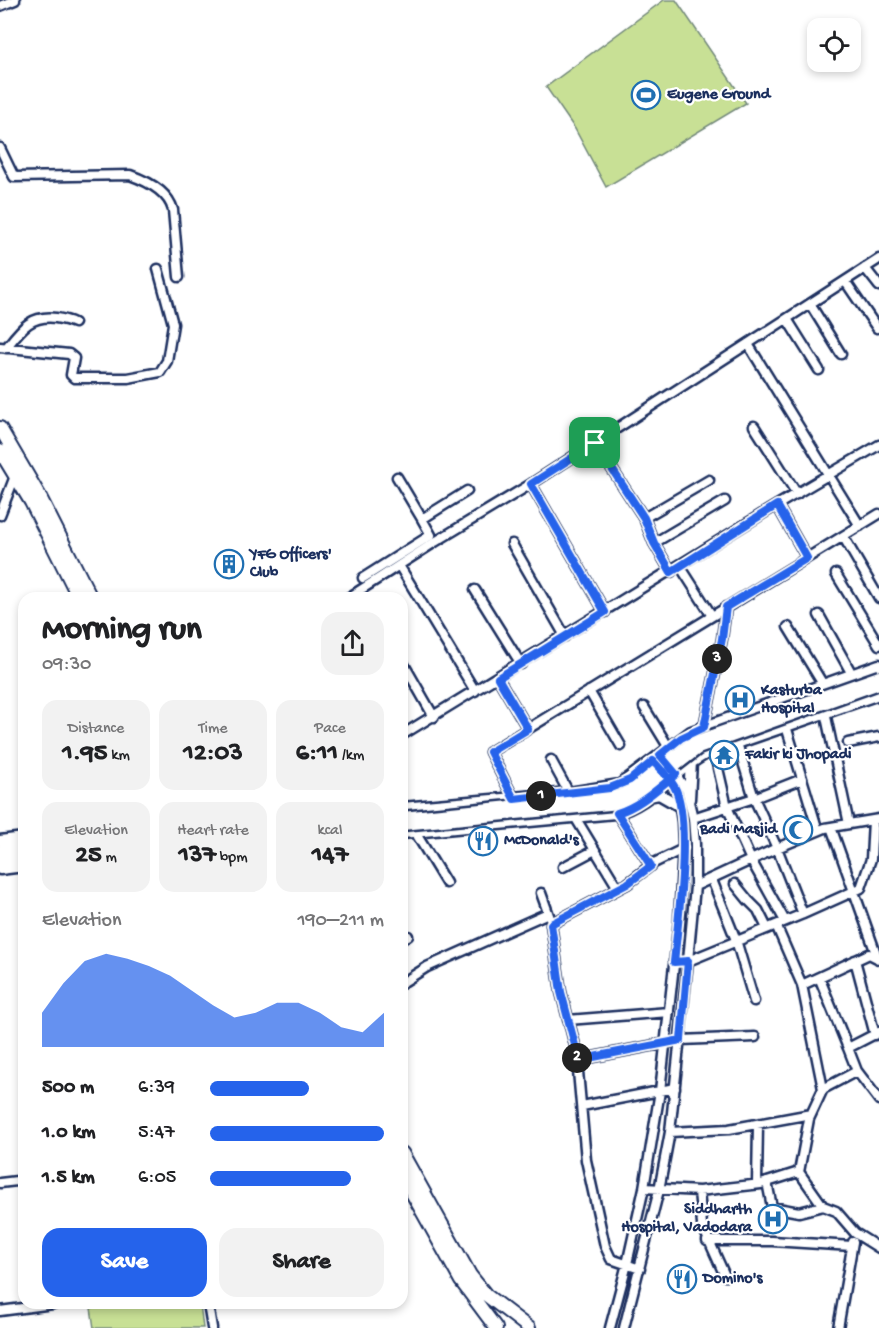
<!DOCTYPE html>
<meta charset="utf-8">
<style>
body{margin:0;font-family:"Gochi Hand",sans-serif;background:#f2f2f2;color:#202124;height:100vh;display:flex;flex-direction:column;font-size:22px;white-space:nowrap}
*{box-sizing:border-box;margin:0}
p{font-size:20px;color:#757577}
.icon{flex:none;width:33px;height:33px;fill:none;stroke:currentColor;stroke-width:2;stroke-linecap:round;stroke-linejoin:round}
.map{position:relative;flex:1;overflow:hidden}
.details{position:absolute;left:18px;top:592px;width:390px;height:717px;display:flex;flex-direction:column;background:#fff;border-radius:18px;box-shadow:0 3px 9px #0003}
.details>*{flex:none}
.tools{position:absolute;left:807px;top:18px;display:grid;gap:12px}
.tools a{display:grid;place-items:center;width:54px;height:54px;border-radius:12px;background:#fff;box-shadow:0 3px 9px #0003;font-size:30px}
.pin{position:absolute;display:grid;place-items:center;width:51px;height:51px;color:#fff;margin:-26px;border-radius:12px;box-shadow:0 3px 9px #0006}
.km{position:absolute;width:30px;height:30px;margin:-15px;border-radius:50%;background:#222;color:#fff;font-size:16px;line-height:30px;text-align:center}
.round{display:grid;place-items:center;flex:none;width:63px;height:63px;border-radius:18px;background:#f2f2f2}
.summary{display:flex;align-items:center;justify-content:space-between;height:102px;padding:0 24px}
h1{font-size:33px;font-weight:700;line-height:45px}
.stats{display:grid;grid-template-columns:repeat(3,1fr);gap:9px;height:102px;padding:6px 24px}
.stats div{display:grid;align-content:center;border-radius:15px;background:#f2f2f2;text-align:center}
.stats b{font-size:26px;font-weight:700}
.stats small{font-size:16px;font-weight:400}
.stats p{font-size:16px}
.chart{height:168px;padding:12px 24px}
.chart p{display:flex;justify-content:space-between}
.chart svg{width:100%;height:108px;margin-top:6px;fill:#2563eb;opacity:.7}
.primary-button{display:flex;gap:12px;margin-top:auto;padding:12px 24px}
.primary-button a{flex:1;height:69px;border-radius:18px;background:#2563eb;color:#fff;font-size:24px;font-weight:700;line-height:69px;text-align:center}
.primary-button a+a{background:#f2f2f2;color:#202124}
ul{padding:0 24px;list-style:none;font-size:20px}
li{display:grid;grid-template-columns:96px 72px 1fr;align-items:center;height:45px}
li i{height:15px;border-radius:8px;background:#2563eb}
.map>svg:first-child{display:block}
.green{fill:#c8e095;stroke:#72887a;stroke-width:1.5}
.lines{fill:none;stroke-linecap:round;stroke-linejoin:round}
.minor-casing{stroke:#1b2f5e;stroke-width:13}
.major-casing{stroke:#1b2f5e;stroke-width:15}
.highway-casing{stroke:#1b2f5e;stroke-width:16}
.minor{stroke:#fff;stroke-width:8}
.major{stroke:#fff;stroke-width:10}
.highway{stroke:#fff;stroke-width:12}
.major-bridge-casing{stroke:#1b2f5e;stroke-width:15;stroke-linecap:butt}
.major-bridge{stroke:#fff;stroke-width:10}
.route-casing{stroke:#fff;stroke-width:12}
.route{stroke:#2563eb;stroke-width:8}
.labels{text-anchor:middle;dominant-baseline:central;stroke-width:4.5;stroke-linejoin:round;paint-order:stroke}
.poi-label{font-size:16px;font-weight:bold;fill:#1b2f5e;stroke:#fff;text-anchor:start}
</style>
<div class="map">
<svg width="879" height="1328" viewBox="0 0 879 1328">
<rect width="100%" height="100%" fill="#fff"/>
<filter id="ink" filterUnits="userSpaceOnUse"><feTurbulence type="fractalNoise" baseFrequency=".0167" numOctaves="2"/><feDisplacementMap in="SourceGraphic" scale="12" xChannelSelector="R" yChannelSelector="G"/><feConvolveMatrix kernelMatrix="1 2 1 2 8 2 1 2 1" color-interpolation-filters="sRGB"/></filter>
<g filter="url(#ink)">
<path class="green" d="M664,0H676L746,103L606,187L575,129L546,87Z
M128,1304H200L203,1328H94L91,1308Z"/>
<g class="lines">
<g class="minor-casing">
<path id="minor" d="M0,6L15,0
M0,148L14,177L130,175C147,181 168,191 173,210L179,277
M865,268L879,286
M845,281L877,328
M810,304L841,354
M787,319L819,370
M748,344L860,526
M0,347L69,354L74,358L71,375L74,378H128L160,372L167,361L173,324L158,269
M6,348C21,329 30,315 56,318C62,319 68,320 74,323
M754,426L797,494
M595,443L644,518L654,543L671,572
M397,477L422,519L467,491
M531,484L605,612
M777,505L807,558
M0,515L15,476
M644,518L709,480
M843,536L879,598
M654,543L725,501
M512,544L565,636
M680,566L712,616
M400,567L475,691
M836,574L879,645
M363,578L431,535L422,519
M475,590L521,664
M348,598L435,542L531,484L879,259
M819,615L853,676
M788,627L824,686
M402,661L434,717
M498,678L528,729
M589,691L621,746
M644,707L669,748
M825,712L849,824
M786,726L818,831
M704,727L722,639L726,607
M402,735L777,505L879,445
M737,743L754,798L777,848L825,828L879,819
M848,743L879,737
M714,751L727,807L751,860L785,921
M551,760L569,793
M514,799L490,752L879,514
M617,813L651,866
M575,817L618,888
M693,818L754,798L802,779
M831,827L878,959
M415,832L446,883
M563,867L595,850
M712,880L736,940L754,1001
M735,884L748,900L758,910L767,928
M541,893L550,918
M803,914L861,888L871,859L873,820
M776,925L802,985
M402,939L408,936
M855,960L875,1035
M674,961H688L803,914L777,848L695,886
M819,977L848,1048
M402,983L427,967L548,913
M568,1020L669,1012
M578,1060L681,1040L755,1037
M857,1071L879,1100
M823,1089L802,985L869,954L879,959
M582,1106L675,1088
M670,1132L729,1129L811,1114
M799,1172L823,1206
M767,1182L772,1207L799,1212L823,1206L836,1211L855,1233L879,1248
M0,1183L17,1181
M757,1184L758,1125
M644,1188L699,1191L761,1184L799,1172L809,1119L823,1089L857,1071L848,1048L879,1032
M699,1191L702,1225L725,1276
M707,1241H772L852,1246
M640,1269L611,1259L605,1246L586,1160L576,1049L561,992L551,924L627,884L654,863L685,848
M208,1304L212,1328
M0,1311L53,1304
M610,1328L627,1264L644,1188L660,1091L679,920L683,845L682,822L678,795L674,786L665,775
M624,1328L659,1190L670,1132L688,961L695,886V844L693,818L686,790L674,772
M838,1328L853,1242"/>
</g>
<g class="major-casing">
<path id="major" d="M649,796L659,794L680,806
M689,799L691,761
M402,808L569,793L620,785L691,732L879,665
M402,833L615,813C651,804 673,771 705,754L879,694
M0,841L24,838
M0,851L24,848
M0,860L24,857
M0,869L24,866"/>
</g>
<g class="highway-casing">
<path id="highway" d="M0,428L39,495L91,598
M0,451L31,502L79,598
M402,1153L470,1275L486,1295L529,1328
M402,1175L461,1281L496,1328"/>
</g>
<use href="#minor" class="minor"/>
<use href="#major" class="major"/>
<use href="#highway" class="highway"/>
<g class="major-bridge-casing">
<path id="major-bridge" d="M402,817L619,795L633,788L692,742L879,676
M402,825L620,804L639,795L698,749L879,684"/>
</g>
<use href="#major-bridge" class="major-bridge"/>
</g>
</g>
<g class="lines" filter="url(#ink)">
<g class="route-casing">
<path id="route" d="M595,443L531,484L605,612L498,678L528,729L490,752L514,799L610,788L630,780L653,761C660,769 669,777 674,786C692,817 678,923 674,962L688,961L681,1040L578,1060L576,1049L561,992L551,924L627,884L651,866L617,813C640,806 657,789 676,774L660,755L681,738L704,727L722,639L726,607L807,558L777,505L671,572L654,543L644,518L595,443"/>
</g>
<use href="#route" class="route"/>
</g>
<defs>
<g id="stadium-ring" transform="scale(1.5)"><circle r="9.5" fill="#fff" stroke="#1f6fb2" stroke-width="1.5"/><path d="M0-5a6.5 5 0 1 0 0 10a6.5 5 0 1 0 0-10ZM-3.5-1.8h7v3.6h-7Z" fill="#1f6fb2"/></g>
<g id="building-ring" transform="scale(1.5)"><circle r="9.5" fill="#fff" stroke="#1f6fb2" stroke-width="1.5"/><path d="M-4-6H4V6H1V3H-1V6H-4ZM-2.5-4.3h1.7v1.8h-1.7ZM.8-4.3h1.7v1.8H.8ZM-2.5-1h1.7V.8h-1.7ZM.8-1h1.7V.8H.8Z" fill="#1f6fb2"/></g>
<g id="hospital-ring" transform="scale(1.5)"><circle r="9.5" fill="#fff" stroke="#1f6fb2" stroke-width="1.5"/><path d="M-5-5h3v3.5h4V-5h3V5h-3V1.5h-4V5h-3Z" fill="#1f6fb2"/></g>
<g id="temple-ring" transform="scale(1.5)"><circle r="9.5" fill="#fff" stroke="#1f6fb2" stroke-width="1.5"/><path d="M0-6L5-2H3V0L6.5 2.5H4V6H1.5V3h-3V6H-4V2.5H-6.5L-3 0V-2H-5Z" fill="#1f6fb2"/></g>
<g id="mosque-ring" transform="scale(1.5)"><circle r="9.5" fill="#fff" stroke="#1f6fb2" stroke-width="1.5"/><path d="M3.5-4.9A6 6 0 1 0 3.5 4.9A5 5 0 1 1 3.5-4.9Z" fill="#1f6fb2"/></g>
<g id="restaurant-ring" transform="scale(1.5)"><circle r="9.5" fill="#fff" stroke="#1f6fb2" stroke-width="1.5"/><path d="M-5-6h1v4h1v-4h1v4h1v-4h1v5L-1.5 .5V6h-2V.5L-5-1ZM5-6V6H3V1.5H1.5Q1.5-4 5-6Z" fill="#1f6fb2"/></g>
</defs>
<g fill-rule="evenodd">
<use href="#stadium-ring" x="646" y="95"/>
<use href="#building-ring" x="229" y="564"/>
<use href="#hospital-ring" x="740" y="700"/>
<use href="#temple-ring" x="724" y="755"/>
<use href="#mosque-ring" x="798" y="830"/>
<use href="#restaurant-ring" x="483" y="841"/>
<use href="#hospital-ring" x="773" y="1219"/>
<use href="#restaurant-ring" x="682" y="1279"/>
</g>
<g class="labels">
<g class="poi-label">
<text x="667" y="95">Eugene Ground</text>
<text x="250" y="555">YFG Officers'<tspan x="250" dy="18">Club</tspan></text>
<text x="761" y="691">Kasturba<tspan x="761" dy="18">Hospital</tspan></text>
<text x="745" y="755">Fakir ki Jhopadi</text>
<text x="777" y="830" text-anchor="end">Badi Masjid</text>
<text x="504" y="841">McDonald's</text>
<text x="752" y="1210" text-anchor="end">Siddharth<tspan x="752" dy="18">Hospital, Vadodara</tspan></text>
<text x="703" y="1279">Domino's</text>
</g>
</g>
</svg>
<div class="tools">
<a><svg class="icon" aria-label="locate" viewBox="0 0 24 24"><circle cx="12" cy="12" r="6"/><path d="M12 2v4M12 18v4M2 12h4M18 12h4"/></svg></a>
</div>
<div class="pin" style="left:595px;top:443px;background:#1e9e55"><svg class="icon" aria-label="arrive" viewBox="0 0 24 24"><path d="M6 21V4h12l-3 4 3 4H6"/></svg></div>
<b class="km" style="left:541px;top:796px">1</b>
<b class="km" style="left:577px;top:1058px">2</b>
<b class="km" style="left:717px;top:659px">3</b>
<section class="details">
<div class="summary"><div><h1>Morning run</h1><p>09:30</p></div><a class="round"><svg class="icon" aria-label="share" viewBox="0 0 24 24"><path d="M12 15V3M7 8l5-5 5 5M5 13v7h14v-7"/></svg></a></div>
<div class="stats">
<div><p>Distance</p><b>1.95<small> km</small></b></div>
<div><p>Time</p><b>12:03</b></div>
<div><p>Pace</p><b>6:11<small> /km</small></b></div>
</div>
<div class="stats">
<div><p>Elevation</p><b>25<small> m</small></b></div>
<div><p>Heart rate</p><b>137<small> bpm</small></b></div>
<div><p>kcal</p><b>147</b></div>
</div>
<div class="chart"><p><span>Elevation</span>190–211 m</p>
<svg viewBox="0 0 160 44" preserveAspectRatio="none"><path d="M0 44V30L10 18L20 9L30 6L40 8L50 11L60 15L70 21L80 27L90 32L100 30L110 26L120 26L130 30L140 36L150 38L160 30V44z"/></svg>
</div>
<ul>
<li><b>500 m</b>6:39<i style="width:57%"></i></li>
<li><b>1.0 km</b>5:47<i style="width:100%"></i></li>
<li><b>1.5 km</b>6:05<i style="width:81%"></i></li>
</ul>
<div class="primary-button"><a>Save</a><a>Share</a></div>
</section>
</div>
